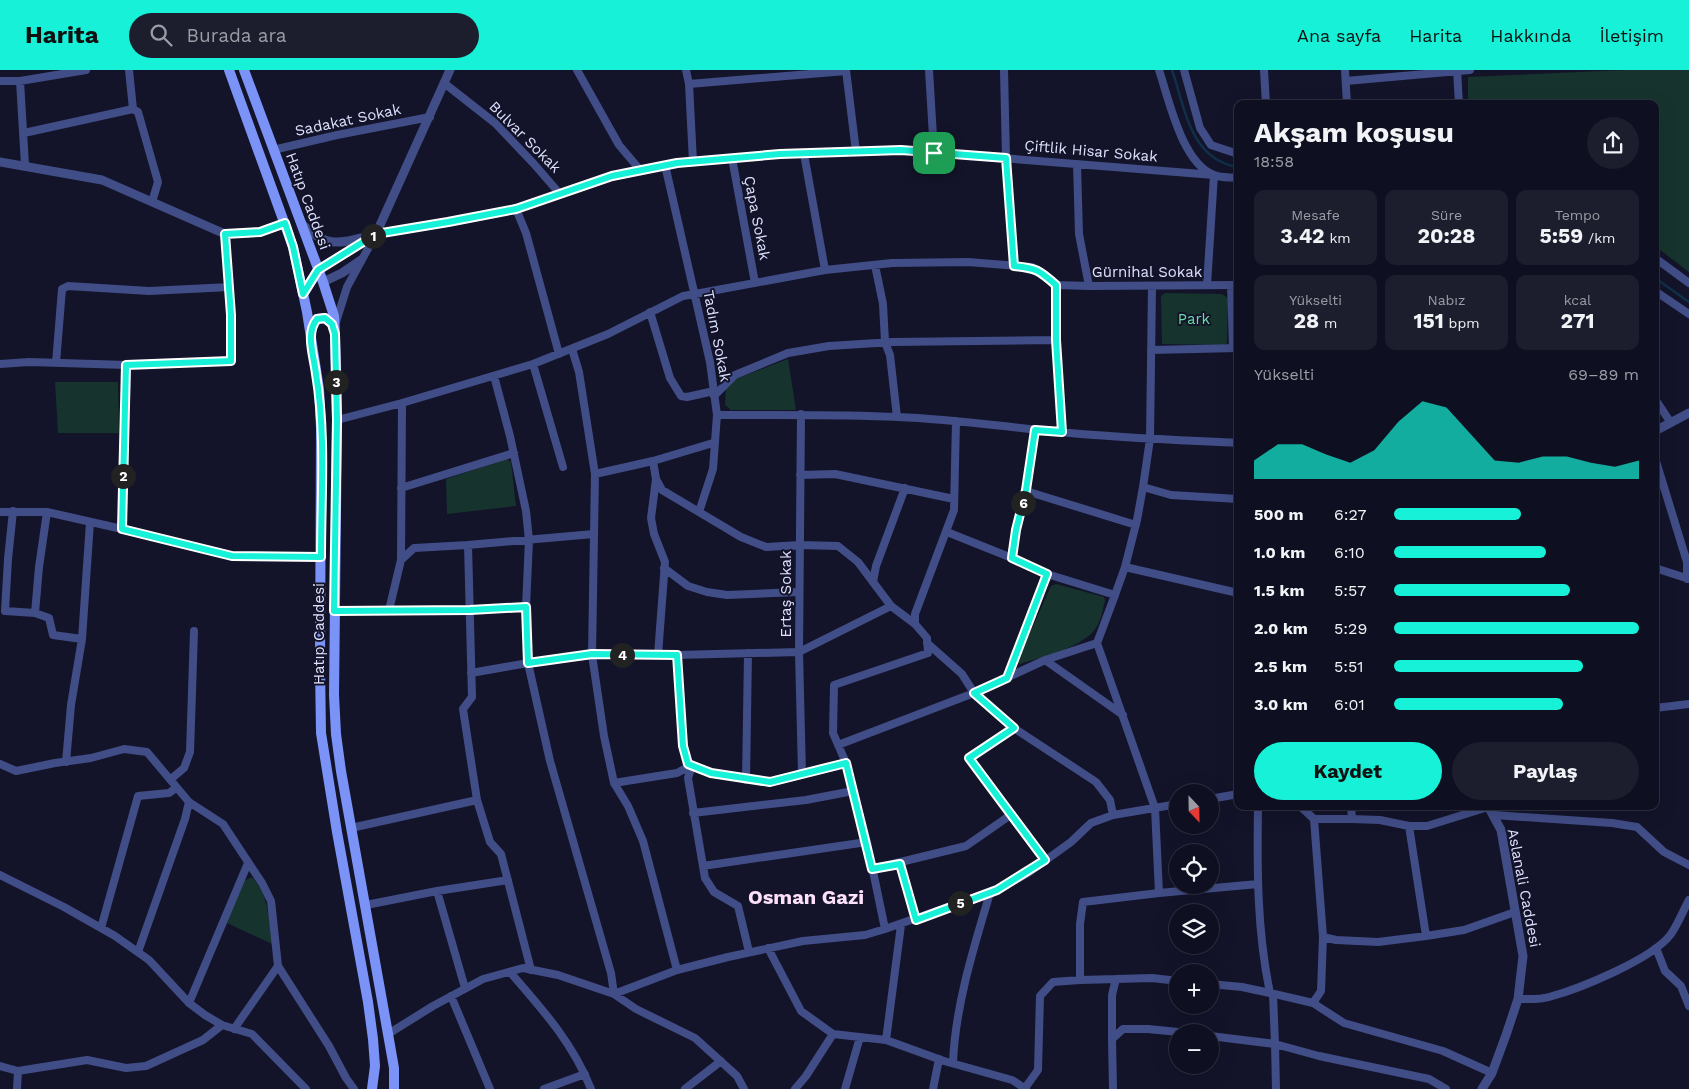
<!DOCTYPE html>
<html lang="tr">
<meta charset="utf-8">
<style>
body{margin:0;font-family:"Work Sans",sans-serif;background:#1c1d2d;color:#f1f3f6;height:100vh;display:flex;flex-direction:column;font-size:19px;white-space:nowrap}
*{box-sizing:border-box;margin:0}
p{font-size:16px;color:#9b9ca5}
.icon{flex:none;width:28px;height:28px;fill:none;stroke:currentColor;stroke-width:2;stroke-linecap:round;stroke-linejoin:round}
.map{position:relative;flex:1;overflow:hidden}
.sheet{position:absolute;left:1234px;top:30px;width:425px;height:710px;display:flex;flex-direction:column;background:#0e0f20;border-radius:10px;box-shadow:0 5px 20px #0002,0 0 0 1px #2e2f3e}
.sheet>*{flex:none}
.needle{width:32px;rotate:158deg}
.buttons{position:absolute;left:1169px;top:714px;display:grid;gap:10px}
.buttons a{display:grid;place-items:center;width:50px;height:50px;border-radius:50%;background:#0e0f20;box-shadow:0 5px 20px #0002,0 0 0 1px #2e2f3e;font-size:25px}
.pin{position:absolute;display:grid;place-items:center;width:42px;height:42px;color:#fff;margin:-21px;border-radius:10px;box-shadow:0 2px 8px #0006}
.km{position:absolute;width:25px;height:25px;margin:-12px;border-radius:50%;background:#222;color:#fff;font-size:14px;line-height:25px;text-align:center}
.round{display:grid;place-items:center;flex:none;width:52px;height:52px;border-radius:26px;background:#1c1d2d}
.summary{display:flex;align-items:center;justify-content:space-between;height:85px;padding:0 20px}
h1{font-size:28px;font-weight:700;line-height:38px}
.metrics{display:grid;grid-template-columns:repeat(3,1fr);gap:8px;height:85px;padding:5px 20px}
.metrics div{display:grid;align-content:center;border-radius:10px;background:#1c1d2d;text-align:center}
.metrics b{font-size:21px;font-weight:700}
.metrics small{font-size:14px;font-weight:400}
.metrics p{font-size:14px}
.chart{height:140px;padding:10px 20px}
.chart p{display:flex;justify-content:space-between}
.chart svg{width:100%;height:90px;margin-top:5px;fill:#16f1d7;opacity:.7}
.cta{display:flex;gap:10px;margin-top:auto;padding:10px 20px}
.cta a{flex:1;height:58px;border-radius:30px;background:#16f1d7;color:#111;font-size:20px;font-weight:700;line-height:58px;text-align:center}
.cta a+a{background:#1c1d2d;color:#f1f3f6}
ul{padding:0 20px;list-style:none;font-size:16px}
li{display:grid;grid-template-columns:80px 60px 1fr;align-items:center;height:38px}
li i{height:12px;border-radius:6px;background:#16f1d7}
header{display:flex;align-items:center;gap:30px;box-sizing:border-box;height:70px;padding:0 25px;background:#16f1d7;color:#111}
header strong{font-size:24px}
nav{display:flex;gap:28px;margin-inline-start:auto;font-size:18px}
.search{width:350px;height:45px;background:#1c1d2d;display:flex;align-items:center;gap:12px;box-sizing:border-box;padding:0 18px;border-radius:28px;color:#9b9ca5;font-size:19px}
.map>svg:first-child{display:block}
.green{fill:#16342d}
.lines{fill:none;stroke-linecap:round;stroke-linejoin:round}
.stream{stroke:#0f3048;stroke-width:2.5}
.minor{stroke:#414d86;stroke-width:8}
.tertiary{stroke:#414d86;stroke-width:9}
.secondary{stroke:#7b93f7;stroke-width:10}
.route-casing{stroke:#fff;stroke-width:10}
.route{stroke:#16f1d7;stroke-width:6}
.labels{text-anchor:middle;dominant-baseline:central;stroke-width:4;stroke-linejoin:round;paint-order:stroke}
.street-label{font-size:15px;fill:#dee1fd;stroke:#13142a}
.park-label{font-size:15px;fill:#6ddaa7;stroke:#13142a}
.district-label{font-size:20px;font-weight:bold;fill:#fde0f9;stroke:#13142a}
</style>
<header>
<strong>Harita</strong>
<div class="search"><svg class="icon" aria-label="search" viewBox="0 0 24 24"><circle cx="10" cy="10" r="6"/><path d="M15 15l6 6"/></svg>Burada ara</div>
<nav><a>Ana sayfa</a><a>Harita</a><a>Hakkında</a><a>İletişim</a></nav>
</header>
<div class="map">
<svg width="1689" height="1019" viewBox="0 0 1689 1019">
<rect width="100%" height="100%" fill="#13142a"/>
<path class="green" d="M1624,0H1689V202L1655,176V34H1468V7Z
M1165,223L1222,224L1228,228L1227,273L1224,275L1162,274L1161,226Z
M788,289L796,340H731L725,335L726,316L736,309Z
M55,312H118L119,363H58Z
M507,389L511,392L516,436L447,444L446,409Z
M1056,514L1104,527L1105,531C1103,538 1102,547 1098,554C1088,577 1043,586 1020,594L1017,592L1051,516Z
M252,807C269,825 269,851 272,874L227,853L242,812Z"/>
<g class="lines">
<path class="stream" d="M1172,0C1185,37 1190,90 1238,97
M1655,208L1689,232"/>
<path class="minor" d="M577,0L619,75L641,101
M686,0L689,14L846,1
M846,0L856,82
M929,0L934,83
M1004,0L1006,88L1014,196
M1159,0C1169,30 1182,93 1214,105C1221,108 1230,107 1238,108
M1184,0L1200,58L1211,75L1238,84
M1264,0L1266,34
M1345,0L1347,34
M1457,0L1459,34
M0,11H20L86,0
M20,11L25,95
M1346,11L1470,0
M444,13L495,53L534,94L560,124
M689,14L693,92
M133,39L138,42L158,112L152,132
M24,63L133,39L129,0
M273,80L337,65L430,47
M804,84L825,200
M732,88L755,213
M1077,94L1079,164L1089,216
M665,95L710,292L717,345L713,399L699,442
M516,139L526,163L559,284
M1655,188L1689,213
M875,195L883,234L885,272L890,285L897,347
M1056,215L1089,216L1238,215
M1231,215L1233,278
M1655,221L1689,244
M650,242L670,308L681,326L687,327L714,321
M336,252L347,217L376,164L448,153L516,139L612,107L677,93L780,84L901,80L1214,105L1207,215
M572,279L579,302L595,404L592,585L604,666L614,713L628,736L643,771L677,900
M1151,280L1238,278
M56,293L62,219L68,216L149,221L230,217
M0,294L29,292L127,295L231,291V245L225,164
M533,294L563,397
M494,306L510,366L526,441L529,470L526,537L528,593L550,691L611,903L614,924L636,939L695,968L737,1006L744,1019
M714,326L735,305L788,283L829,276L893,272L1056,270
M1655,329L1671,353
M801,344L799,582L802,704
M717,345C777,345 838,344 898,347C952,349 1006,357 1060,362C1119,368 1178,370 1238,373
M337,350L402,333L533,294L608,264L683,226L695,224L825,200L892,193L968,192L1032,197L1044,204L1056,215V270L1062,362
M1035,360L1026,421L1136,455
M1655,388L1687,492V509
M653,391L656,409L662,420L741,467L766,477L800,475L838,476L858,492L891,536L915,554L927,568L928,583L834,615L833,663L846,693L867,772L885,859
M595,404L653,391L713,373
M800,405L835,404L954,429
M656,409L651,448L654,464L665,492L658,585
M1143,417L1150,369L1152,216
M401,418L514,383
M1026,421L1016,460L1012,488L1047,504L1115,525L1125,497
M1238,429L1171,425L1143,417L1137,450L1125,497L1238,523
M13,441L8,489L5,541L35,543L39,497L47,442
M0,442H47L122,459L127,295
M122,459L231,486L321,487
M947,462L1012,488
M468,475L472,627L463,639L477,730L490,772L501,784L531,900
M401,490L402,333
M664,498L688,516L707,522L727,525L799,522
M1655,498L1689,509
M873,512L876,496L905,418
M1115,525L1097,573L1155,738L1159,823L1258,814
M389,540L401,490L414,478L468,475L594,464
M334,541L470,540L526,537
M35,543L49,548L53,565L82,569
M915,554V544L954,440L956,351
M677,585L683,676L689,694L711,703L770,712L846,693
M1045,590L1097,573
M471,603L528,593L592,585H677L799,582L891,536
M1007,608L1047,504
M1655,638L1689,634
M1013,658L969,689L1045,790
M838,675L974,623L962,604L927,573
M66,692L71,635L82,569L90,452
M0,694L16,701L55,693L91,688L124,679L147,682L189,732L223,754L262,813L271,831L278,896L234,959
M692,695L688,708L705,808L714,822L738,836L749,882
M171,709L184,698L190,682L194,561
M746,710L748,583
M614,713L677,703L692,695
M1210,729L1238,724
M1258,736C1257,799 1257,861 1270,923L1313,933L1321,921L1323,867
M1300,736L1314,749H1352L1380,750L1409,756H1427L1488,737
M1351,736L1352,749
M693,743L806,730L853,721
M1113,745L1110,730L1096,712L1017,660L974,623L1045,590L1123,645
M1494,745L1612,753L1637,757L1664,782L1689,795
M1314,749L1323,867L1336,870L1378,872L1426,866
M1409,756L1426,866L1464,860L1515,842
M351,758L477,730
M900,793L916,850
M703,796L867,772
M872,799L966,776L1012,744
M0,805L64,837L115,866L149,890L189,933L205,945L222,955L252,964L306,1019
M437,821L465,918
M1159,823L1083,832L1080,854V910L1152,908L1178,911
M366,835L437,821L508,810
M901,855L886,970L944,991L1012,1010L1026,1019
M101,858L138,726L169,723L176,718
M768,878L801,941L833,964L886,970
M1656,878L1665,901L1681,916L1689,936
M138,882L185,749L189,732
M278,896L329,976L346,1008L354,1019
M510,902C542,939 573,973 591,1019
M1210,914L1242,917L1270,923
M1273,924L1275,974L1319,986L1429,1009L1446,1019
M451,926L490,1019
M1518,929C1528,929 1539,930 1549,927C1579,919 1653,889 1671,864C1678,854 1683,841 1689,830
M189,933L248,793
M1313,933L1344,953L1443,981L1492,1003
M388,964L433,936L483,909L523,898L558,905L614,924L677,900L728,887L803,871L865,865L885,859L997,820L1028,803L1071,772L1091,753L1113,745L1178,734
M1210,966L1275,974L1276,1019
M1112,969V925L1116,909
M953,993C955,937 974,876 990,823
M0,996L18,1001L87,990L126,998L146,996L203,970L222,955
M1025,1018L1038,1000L1040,926L1053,912L1080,910
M17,1019L18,1001
M544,1019L585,1004
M685,1019L721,991
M795,1019L806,1006L833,964
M845,1019L860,967
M933,1019L939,989
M1113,1019L1112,969L1123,959H1148L1178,962"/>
<path class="tertiary" d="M0,92L102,110L225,164L260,162L285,153
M301,153C326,178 337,174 369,166
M318,200L376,164L450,0
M323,212L342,203L361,190
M1655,361L1689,343
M1482,1019L1492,1003L1506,965L1518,929L1523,886L1501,760L1488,736"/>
<path class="secondary" d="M229,0L293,177L307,242L319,319L321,358L320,597L321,663L337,762L368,932L373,969L375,996L372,1019
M244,0L323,212L334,246L335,264L337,350L334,625L336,664L341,701L388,964L394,998V1019
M303,224L318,200
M311,263L312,255L317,249L325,248L332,254L334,260"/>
</g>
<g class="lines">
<g class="route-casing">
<path id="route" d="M901,80L1006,88L1014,196C1036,198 1039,200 1056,215V270L1062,362L1035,360L1026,420L1016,460L1012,488L1047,504L1007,608L974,623L1014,658L969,688L1045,790L997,820L916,850L900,794L872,799L846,693L770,712L711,703L688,694L683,676L677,585L592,584L528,593L526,537L470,540L334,541L337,350L335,264L332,254L325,248L317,249C305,263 314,286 316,304C326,363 321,426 321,487L232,486L122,459L126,295L231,291V245L225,164L260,162L285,153L293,177L303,224L318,200L376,164L448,152L516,139L612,106L677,93L780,84Z"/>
</g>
<use href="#route" class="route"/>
</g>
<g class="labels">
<g class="street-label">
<text transform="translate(348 50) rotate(-12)">Sadakat Sokak</text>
<text transform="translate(525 67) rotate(45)">Bulvar Sokak</text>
<text transform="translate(1091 81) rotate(5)">Çiftlik Hisar Sokak</text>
<text transform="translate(308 131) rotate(70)">Hatıp Caddesi</text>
<text transform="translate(757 148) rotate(79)">Çapa Sokak</text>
<text x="1147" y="202">Gürnihal Sokak</text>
<text transform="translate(717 266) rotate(79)">Tadım Sokak</text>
<text transform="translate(786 524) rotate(-90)">Ertaş Sokak</text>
<text transform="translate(319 564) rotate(-90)">Hatıp Caddesi</text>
<text transform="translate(1524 818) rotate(79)">Aslanali Caddesi</text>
</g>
<g class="park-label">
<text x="1194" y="249">Park</text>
</g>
<g class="district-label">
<text x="806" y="827">Osman Gazi</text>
</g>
</g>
</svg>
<div class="buttons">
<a><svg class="needle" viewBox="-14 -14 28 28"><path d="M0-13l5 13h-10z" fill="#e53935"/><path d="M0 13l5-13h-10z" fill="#9b9ca5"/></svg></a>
<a><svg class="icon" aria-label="locate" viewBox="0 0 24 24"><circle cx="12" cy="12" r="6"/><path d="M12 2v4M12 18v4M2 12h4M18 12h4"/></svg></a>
<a><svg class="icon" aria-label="layers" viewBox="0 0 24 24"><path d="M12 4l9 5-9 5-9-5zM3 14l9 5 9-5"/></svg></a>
<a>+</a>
<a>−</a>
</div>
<div class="pin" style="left:934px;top:83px;background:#1e9e55"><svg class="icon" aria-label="arrive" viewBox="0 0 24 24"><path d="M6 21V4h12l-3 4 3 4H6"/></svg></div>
<b class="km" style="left:373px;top:166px">1</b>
<b class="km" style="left:123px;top:406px">2</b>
<b class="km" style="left:336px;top:312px">3</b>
<b class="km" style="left:622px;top:585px">4</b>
<b class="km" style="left:960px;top:833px">5</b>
<b class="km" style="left:1023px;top:433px">6</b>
<section class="sheet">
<div class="summary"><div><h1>Akşam koşusu</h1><p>18:58</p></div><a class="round"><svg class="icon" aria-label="share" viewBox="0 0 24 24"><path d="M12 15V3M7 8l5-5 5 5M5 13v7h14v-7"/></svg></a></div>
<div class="metrics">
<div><p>Mesafe</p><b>3.42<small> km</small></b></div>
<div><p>Süre</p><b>20:28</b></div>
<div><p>Tempo</p><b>5:59<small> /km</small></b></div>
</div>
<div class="metrics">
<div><p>Yükselti</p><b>28<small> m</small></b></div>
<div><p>Nabız</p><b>151<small> bpm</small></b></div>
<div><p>kcal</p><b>271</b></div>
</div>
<div class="chart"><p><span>Yükselti</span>69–89 m</p>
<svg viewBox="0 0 160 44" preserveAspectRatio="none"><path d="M0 44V35L10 27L20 27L30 32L40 36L50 30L60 16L70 6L80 9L90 22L100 35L110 36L120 33L130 33L140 36L150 38L160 35V44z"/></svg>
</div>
<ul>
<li><b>500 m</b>6:27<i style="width:52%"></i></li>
<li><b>1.0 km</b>6:10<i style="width:62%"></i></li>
<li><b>1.5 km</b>5:57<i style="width:72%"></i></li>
<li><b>2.0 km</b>5:29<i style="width:100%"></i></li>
<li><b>2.5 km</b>5:51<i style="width:77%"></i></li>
<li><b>3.0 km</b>6:01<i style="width:69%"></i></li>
</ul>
<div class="cta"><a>Kaydet</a><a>Paylaş</a></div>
</section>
</div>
